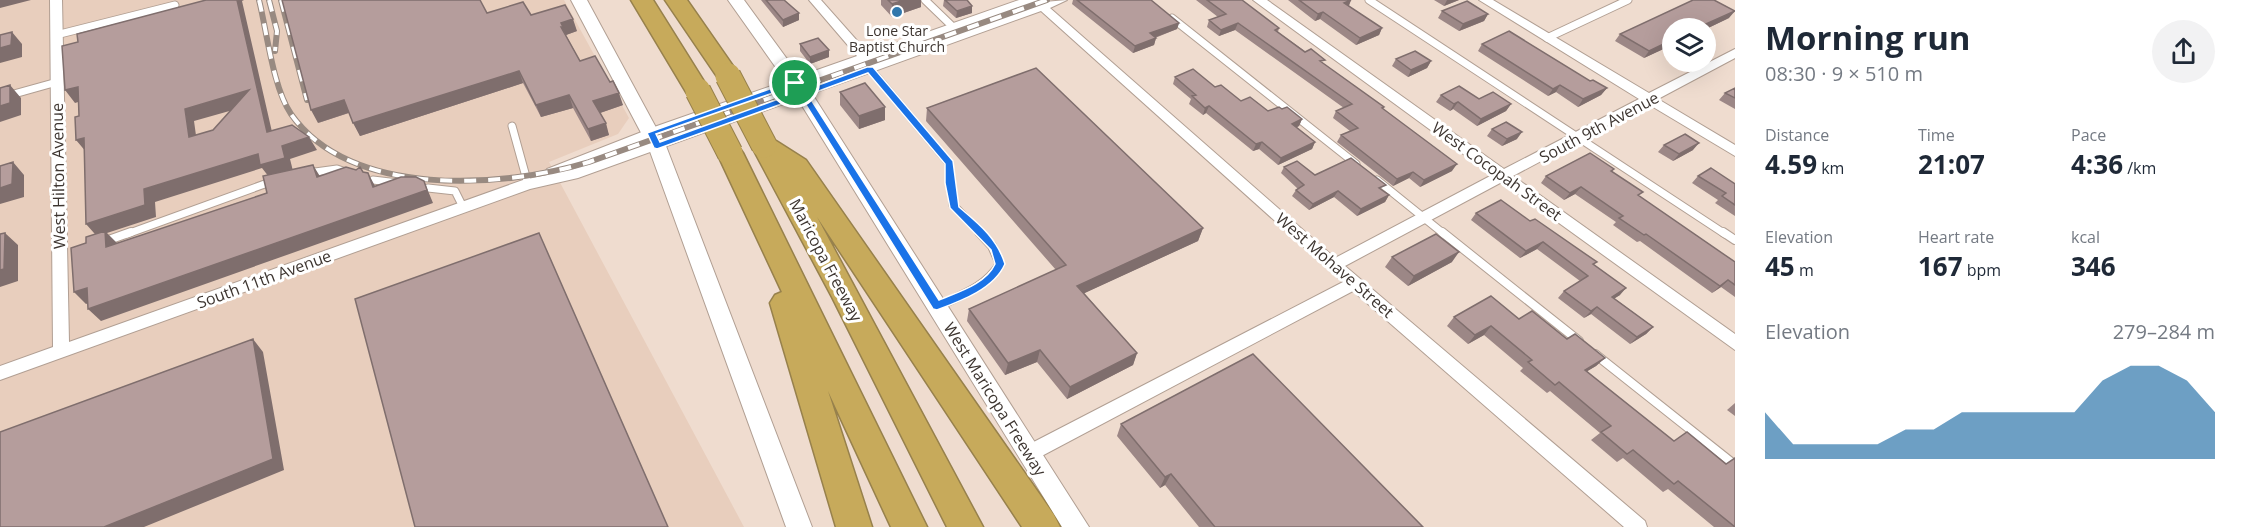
<!DOCTYPE html>
<meta charset="utf-8">
<style>
body{margin:0;font-family:"Open Sans",sans-serif;background:#f2f2f3;color:#1f2937;height:100vh;display:flex;flex-direction:column;font-size:22px;white-space:nowrap}
*{box-sizing:border-box;margin:0}
p{font-size:20px;color:#747a83}
.icon{flex:none;width:33px;height:33px;fill:none;stroke:currentColor;stroke-width:2;stroke-linecap:round;stroke-linejoin:round}
.map{position:relative;flex:1;overflow:hidden}
.details{display:flex;flex-direction:column;background:#fff;width:510px}
.details>*{flex:none}
.controls{position:absolute;left:1662px;top:18px;display:grid;gap:12px}
.controls a{display:grid;place-items:center;width:54px;height:54px;border-radius:50%;background:#fff;box-shadow:0 6px 24px #0002;font-size:30px}
.pin{position:absolute;display:grid;place-items:center;width:51px;height:51px;color:#fff;margin:-26px;border:3px solid #fff;border-radius:50%;box-shadow:0 2px 6px #0007}
.round{display:grid;place-items:center;flex:none;width:63px;height:63px;border-radius:32px;background:#f2f2f3}
.head{display:flex;align-items:center;justify-content:space-between;height:102px;padding:0 30px}
h1{font-size:33px;font-weight:700;line-height:45px}
.stats{display:grid;grid-template-columns:repeat(3,1fr);gap:9px;height:102px;padding:6px 30px}
.stats div{display:grid;align-content:center}
.stats b{font-size:26px;font-weight:700}
.stats small{font-size:16px;font-weight:400}
.stats p{font-size:16px}
.chart{height:168px;padding:12px 30px}
.chart p{display:flex;justify-content:space-between}
.chart svg{width:100%;height:108px;margin-top:6px;fill:#3077ac;opacity:.7}
main{display:flex;flex:1;min-height:0}
.map>svg:first-child{display:block}
.built{fill:#e8cebd}
.lines{fill:none;stroke-linecap:round;stroke-linejoin:round}
.service-far1-casing{stroke:#b19f93;stroke-width:9}
.service-casing{stroke:#b19f93;stroke-width:10}
.minor-casing{stroke:#b19f93;stroke-width:2}
.secondary-casing{stroke:#b19f93;stroke-width:2}
.motorway-casing{stroke:#97814c;stroke-width:3}
.service-far1{stroke:#fff;stroke-width:7}
.service{stroke:#fff;stroke-width:8}
.minor{fill:#fff;fill-rule:evenodd}
.secondary{fill:#fff;fill-rule:evenodd}
.motorway{fill:#c7aa5b;fill-rule:evenodd}
.rail-casing{stroke:#988a81;stroke-width:6}
.rail{stroke:#fff;stroke-width:4;stroke-dasharray:12;stroke-linecap:butt}
.motorway-bridge-casing{stroke:#97814c;stroke-width:27;stroke-linecap:butt}
.motorway-bridge{stroke:#c7aa5b;stroke-width:25}
.wall{fill:#9c8786}
.shaded-wall{fill:#7f6e6d}
.building{fill:#b59d9c;stroke:#7f6e6d;stroke-width:1.5;fill-rule:evenodd}
.route{fill:#1a73e8;stroke:#fff;stroke-width:1.5;fill-rule:evenodd}
.poi-dot{fill:#3077ac;stroke:#fff;stroke-width:2}
.labels{text-anchor:middle;dominant-baseline:central;stroke-width:6;stroke-linejoin:round;paint-order:stroke}
.far-poi-label{font-size:14px;fill:#3d3530;stroke:#fff}
.street-label{font-size:16px;fill:#3d3530;stroke:#fff}
</style>
<main>
<div class="map">
<svg width="1735" height="527" viewBox="0 0 1735 527">
<rect width="100%" height="100%" fill="#efdccf"/>
<path class="built" d="M0,0H564L629,118L618,134L549,162L744,527H0Z"/>
<g class="lines">
<g class="service-far1-casing">
<path id="service-far1" d="M925,0L953,27
M1369,0L1725,234
M1172,18L1356,164
M56,35L175,5
M1547,38L1628,0
M870,69L949,163L953,205L981,234
M0,98L57,82
M512,126L528,184
M308,173L337,169L346,172
M373,180L398,183
M1377,180L1444,234
M428,188L455,191L463,207
M127,234L273,181"/>
</g>
<g class="service-casing">
<path id="service" d="M1442,232L1579,341
M1723,232L1735,240
M103,242L131,232
M938,306C962,295 986,287 1000,264L992,246L979,232
M1595,354L1735,465"/>
</g>
<g class="minor-casing">
<path id="minor" d="M50,0H62L69,342L523,180L547,175L545,172L547,169L657,126L857,56L809,0H821L868,53L1019,0H1042L1044,2L1067,0L1050,8L1335,258L1492,175L1253,0H1267L1504,169L1639,99L1479,0H1493L1649,93L1735,49V58L1658,99L1735,145V156L1648,104L1513,176L1735,334V350L1502,182L1345,266L1645,521L1647,527H1624L1353,291L1036,459L1030,461L1024,459L1021,453L1024,447L1343,282L1041,11L578,178L530,189L0,380V366L53,347ZM1032,3L1034,6L876,63L873,59ZM863,63L866,66L568,171L667,132Z"/>
</g>
<g class="secondary-casing">
<path id="secondary" d="M571,0H587L666,146L812,527H786L648,146Z
M728,0H744L809,89L1089,527H1062L796,96Z"/>
</g>
<g class="motorway-casing">
<path id="motorway" d="M631,0H653L710,91L707,97L698,99L689,97Z
M665,0H687L740,76L736,81L728,84L720,81Z
M764,136L773,139L806,160L1054,515L1060,527H1022L817,217L983,527H947L832,297L751,145L755,139Z
M730,144L739,147L743,153L927,527H891L828,391L872,527H836L770,303L775,295L782,292L717,153L721,147Z"/>
</g>
<use href="#service-far1" class="service-far1"/>
<use href="#service" class="service"/>
<use href="#minor" class="minor"/>
<use href="#secondary" class="secondary"/>
<use href="#motorway" class="motorway"/>
<g class="rail-casing">
<path id="rail" d="M259,0C267,32 273,88 291,114C350,199 503,188 589,162L1047,0
M269,0L277,31L275,51
M281,0L307,100"/>
</g>
<use href="#rail" class="rail"/>
<g class="motorway-bridge-casing">
<path id="motorway-bridge" d="M728,76L764,145
M698,91L730,153"/>
</g>
<use href="#motorway-bridge" class="motorway-bridge"/>
</g>
<path class="wall" d="M761,0H784L799,20L783,27Z
M881,0H921V7L892,17L881,5Z
M944,0H967L972,6V13L956,18L943,6Z
M1073,0H1151L1179,23L1177,29L1155,38H1156L1154,45L1133,53L1072,4Z
M1196,0H1242L1279,28L1278,32L1384,107L1383,109L1452,171L1420,187L1409,178L1393,186L1337,142L1341,135L1350,131L1333,118L1336,111L1344,108L1235,30L1219,36L1207,27L1209,20L1218,17Z
M1288,0H1351L1349,6L1382,28L1379,35L1356,45L1320,19L1315,21Z
M1434,0H1459L1444,6Z
M1442,11L1488,14L1484,21L1459,31L1438,18Z
M531,15L577,31L566,35L580,61L623,105L600,113L609,135L591,141L573,108L541,117L523,83L360,136L349,113L318,123Z
M1729,18L1706,29L1672,28V45L1644,58L1615,41L1620,34Z
M800,44L829,50V57L810,64L800,51Z
M1482,44L1590,81L1607,88L1601,95L1578,107L1556,92L1548,96L1478,51Z
M1396,59L1431,61L1427,68L1408,77L1392,66Z
M1175,77L1215,87L1241,101L1268,111L1282,109L1302,119L1299,126L1297,127L1315,142L1312,149L1278,165L1259,149L1253,151L1206,113L1203,115L1189,104L1191,99L1173,84Z
M1735,88V109L1719,100L1725,93Z
M840,92L885,107V120L859,129L840,105Z
M1441,95L1479,99L1511,104L1506,111L1477,126L1453,109L1450,111L1436,102Z
M927,108L1203,228L1198,241L1084,293L1137,353L1133,365L1067,399L1037,362L1005,375L967,321L969,309L1056,270L926,121Z
M1492,129L1517,139L1502,146L1487,136Z
M1664,145L1693,150L1673,161L1658,152Z
M1284,167L1315,175L1382,190L1389,195L1385,202L1357,216L1334,197L1309,210L1292,196L1296,190L1298,189L1281,173Z
M1614,169L1612,172L1639,196L1735,262V297L1721,287L1712,293L1640,241L1637,242L1613,225L1616,222L1575,194L1564,200L1541,183L1546,176Z
M1698,176L1735,184V216L1715,203L1718,200L1692,183Z
M1476,213L1530,221L1594,265L1620,295L1614,298L1653,327L1646,334L1630,344L1591,314L1584,318L1558,298L1564,291L1580,281L1537,249L1520,258L1471,220Z
M1392,257L1452,262L1408,286L1385,267Z
M1454,317L1519,319L1567,339L1605,358L1596,366L1587,371L1735,527H1714L1668,489L1663,492L1623,458L1617,462L1591,440L1600,433L1550,391L1547,393L1520,371L1523,368L1484,335L1468,344L1447,326Z
M1735,403V416L1727,410Z
M1121,424L1423,527H1199L1165,485L1160,488L1117,436Z"/>
<path class="shaded-wall" d="M0,0H31L0,8Z
M237,0H244L242,1L275,145L267,132Z
M904,0H921V7L892,17V4Z
M1351,0L1348,7L1344,3Z
M1447,0H1459L1444,6Z
M972,6V13L956,18L957,11Z
M1735,11L1729,18L1706,29L1697,28Z
M1323,12L1320,19L1315,21L1318,14Z
M799,13V20L783,27V20Z
M1488,14L1484,21L1459,31L1463,24Z
M573,19L577,31L566,35L561,27V23Z
M1179,23L1177,29L1148,40L1150,33Z
M1238,23L1235,30L1219,36L1221,30Z
M1382,28L1379,35L1356,45L1360,38Z
M12,32L22,44V57L0,63V48Z
M1156,38L1154,45L1133,53L1135,46Z
M1672,40V45L1644,58L1649,51Z
M829,50V57L810,64V57Z
M1431,61L1427,68L1408,77L1411,70Z
M519,71L523,83L360,136L353,123Z
M10,85L21,98V115L0,122V106Z
M1560,85L1556,92L1548,96L1553,89Z
M78,87L88,99L75,103L65,90Z
M1607,88L1601,95L1578,107L1583,99Z
M249,90L258,103L194,121L198,150L189,137L185,109Z
M619,93L623,105L597,114L593,101Z
M569,95L573,108L541,117L536,105Z
M344,100L351,112L318,123L311,110Z
M1458,102L1453,109L1450,111L1454,104Z
M1511,104L1506,111L1477,126L1481,119Z
M1209,106L1206,113L1203,115L1205,108Z
M885,107V120L859,129V116Z
M1302,119L1299,126L1289,131L1292,124Z
M606,123L609,135L591,141L588,129Z
M1522,132L1517,139L1502,146L1507,139Z
M309,137L317,150L290,159L293,171L269,177L262,168L155,202L156,217L107,233L117,243L118,260L86,224L144,189Z
M84,138L87,153L76,140Z
M1262,142L1259,149L1253,151L1256,144Z
M1315,142L1312,149L1278,165L1281,158Z
M1699,143L1693,150L1673,161L1679,154Z
M13,162L24,175V197L0,204V188Z
M1457,164L1452,171L1420,187L1424,180Z
M313,165L321,178L317,177Z
M1413,172L1409,178L1393,186L1397,179Z
M368,173L375,186L373,187Z
M424,181L433,203L101,321L88,309Z
M1581,187L1575,194L1564,200L1570,193Z
M1338,191L1334,197L1309,210L1313,204Z
M1389,195L1385,202L1357,216L1361,209Z
M1203,228L1198,241L1074,298L1077,286Z
M5,233L18,245V281L0,287V270Z
M1543,242L1537,249L1520,258L1526,251Z
M1459,252L1452,262L1408,286L1414,276Z
M1728,280L1721,287L1712,293L1720,286Z
M87,288L99,300L86,304L74,292Z
M1626,288L1620,295L1606,304L1612,297Z
M1597,307L1591,314L1584,318L1591,311Z
M1491,326L1484,335L1468,344L1475,335Z
M1653,327L1646,334L1630,344L1637,337Z
M253,339L263,352L284,470L144,527H104Z
M1040,350L1037,362L1005,375L1008,363Z
M1137,353L1133,365L1067,399L1070,387Z
M1605,358L1596,366L1576,378L1585,370Z
M1171,474L1165,485L1160,488L1165,477Z"/>
<path class="building" d="M206,0H237L267,132L292,125L309,137L282,146L285,158L260,165L258,154L144,189L145,205L86,224L84,138L76,140L75,117L79,116L78,87L65,90L62,46L78,42L77,34ZM249,90L213,130L189,137L185,109Z
M282,0H480L487,13L523,2L531,15L565,5L573,19L561,23L563,27H561L580,61L595,56L610,82L613,81L619,93L593,101L606,123L588,129L569,95L536,105L519,71L353,123L344,100L311,110Z
M766,0H784L799,13L783,20Z
M888,0H904L892,4Z
M945,0H967L972,6L957,11Z
M1077,0H1151L1179,23L1150,33L1156,38L1135,46Z
M1207,0H1242L1279,28L1275,30L1305,52L1311,49L1325,60L1320,61L1384,107L1382,108L1457,164L1424,180L1413,172L1397,179L1341,135L1358,128L1336,111L1352,104L1238,23L1221,30L1209,20L1226,14Z
M1299,0H1351L1344,3L1382,28L1360,38L1323,12L1318,14Z
M1693,0H1714L1735,11L1697,28H1672V40L1649,51L1620,34Z
M1467,1L1488,14L1463,24L1442,11Z
M1509,31L1590,81L1593,80L1607,88L1583,99L1560,85L1553,89L1482,44Z
M12,32L11,45L0,48V35Z
M818,38L829,50L810,57L800,44Z
M1415,51L1431,61L1411,70L1396,59Z
M1036,68L1203,228L1077,286L1137,353L1070,387L1040,350L1008,363L969,309L1066,265L927,108Z
M1193,69L1215,87L1221,85L1241,101L1250,97L1268,111L1279,107L1282,109L1287,107L1302,119L1292,124L1315,142L1281,158L1262,142L1256,144L1209,106L1205,108L1192,96L1196,95L1175,77Z
M865,83L885,107L859,116L840,92Z
M10,85V103L0,106V88Z
M1459,86L1479,99L1493,92L1511,104L1481,119L1458,102L1454,104L1441,95Z
M1735,88V98L1725,93Z
M1506,122L1522,132L1507,139L1492,129Z
M1685,134L1699,143L1679,154L1664,145Z
M1590,153L1614,169L1611,171L1643,192L1638,195L1735,262V285L1728,280L1720,286L1646,234L1644,235L1619,218L1623,216L1581,187L1570,193L1546,176Z
M1351,158L1386,185L1379,188L1389,195L1361,209L1338,191L1313,204L1296,190L1304,185L1284,167L1297,161L1315,175Z
M13,162L12,184L0,188V166Z
M313,165L317,177L346,167L356,170L360,167L363,172L368,173L373,187L401,177H416L424,181L427,190L88,309L87,288L74,292L71,248L86,243V237L105,231L106,247L267,193L263,176Z
M1711,168L1735,184V205L1722,196L1726,193L1698,176Z
M1501,200L1530,221L1535,219L1597,262L1593,264L1626,288L1612,297L1653,327L1637,337L1597,307L1591,311L1564,291L1588,276L1543,242L1526,251L1476,213Z
M5,233L4,269L0,270V234Z
M539,233L668,527H415L355,299Z
M1436,234L1459,252L1414,276L1392,257Z
M1491,296L1519,319L1532,311L1567,339L1575,334L1605,358L1585,370L1674,441L1687,432L1726,464L1735,458V527L1678,481L1674,484L1633,450L1627,454L1601,432L1611,426L1559,382L1555,385L1528,362L1532,360L1491,326L1475,335L1454,317Z
M253,339L273,459L104,527H0V432Z
M1253,354L1423,527H1215L1171,474L1165,477L1121,424Z"/>
<path class="route" d="M867,67H873L953,161L959,207C979,224 997,238 1005,264C994,289 961,301 937,310L933,309L801,97L657,149L654,148L647,133L792,81H797L805,90ZM868,73L945,164V183L950,208L991,250L995,264C986,284 958,292 939,300L808,95ZM793,86L798,92L660,142L656,134Z"/>
<circle class="poi-dot" cx="897" cy="12" r="6"/>
<g class="labels">
<g class="far-poi-label">
<text x="897" y="30">Lone Star<tspan x="897" dy="16">Baptist Church</tspan></text>
</g>
<g class="street-label">
<text transform="translate(1599 127) rotate(-28)">South 9th Avenue</text>
<text transform="translate(1497 171) rotate(36)">West Cocopah Street</text>
<text transform="translate(58 176) rotate(-91)">West Hilton Avenue</text>
<text transform="translate(826 260) rotate(62)">Maricopa Freeway</text>
<text transform="translate(1335 265) rotate(41)">West Mohave Street</text>
<text transform="translate(264 279) rotate(-20)">South 11th Avenue</text>
<text transform="translate(995 399) rotate(58)">West Maricopa Freeway</text>
</g>
</g>
</svg>
<div class="controls">
<a><svg class="icon" aria-label="layers" viewBox="0 0 24 24"><path d="M12 4l9 5-9 5-9-5zM3 14l9 5 9-5"/></svg></a>
</div>
<div class="pin" style="left:795px;top:83px;background:#1e9e55"><svg class="icon" aria-label="arrive" viewBox="0 0 24 24"><path d="M6 21V4h12l-3 4 3 4H6"/></svg></div>
</div>
<section class="details">
<div class="head"><div><h1>Morning run</h1><p>08:30 · 9 × 510 m</p></div><a class="round"><svg class="icon" aria-label="share" viewBox="0 0 24 24"><path d="M12 15V3M7 8l5-5 5 5M5 13v7h14v-7"/></svg></a></div>
<div class="stats">
<div><p>Distance</p><b>4.59<small> km</small></b></div>
<div><p>Time</p><b>21:07</b></div>
<div><p>Pace</p><b>4:36<small> /km</small></b></div>
</div>
<div class="stats">
<div><p>Elevation</p><b>45<small> m</small></b></div>
<div><p>Heart rate</p><b>167<small> bpm</small></b></div>
<div><p>kcal</p><b>346</b></div>
</div>
<div class="chart"><p><span>Elevation</span>279–284 m</p>
<svg viewBox="0 0 160 44" preserveAspectRatio="none"><path d="M0 44V25L10 38L20 38L30 38L40 38L50 32L60 32L70 25L80 25L90 25L100 25L110 25L120 12L130 6L140 6L150 12L160 25V44z"/></svg>
</div>
</section>
</main>
